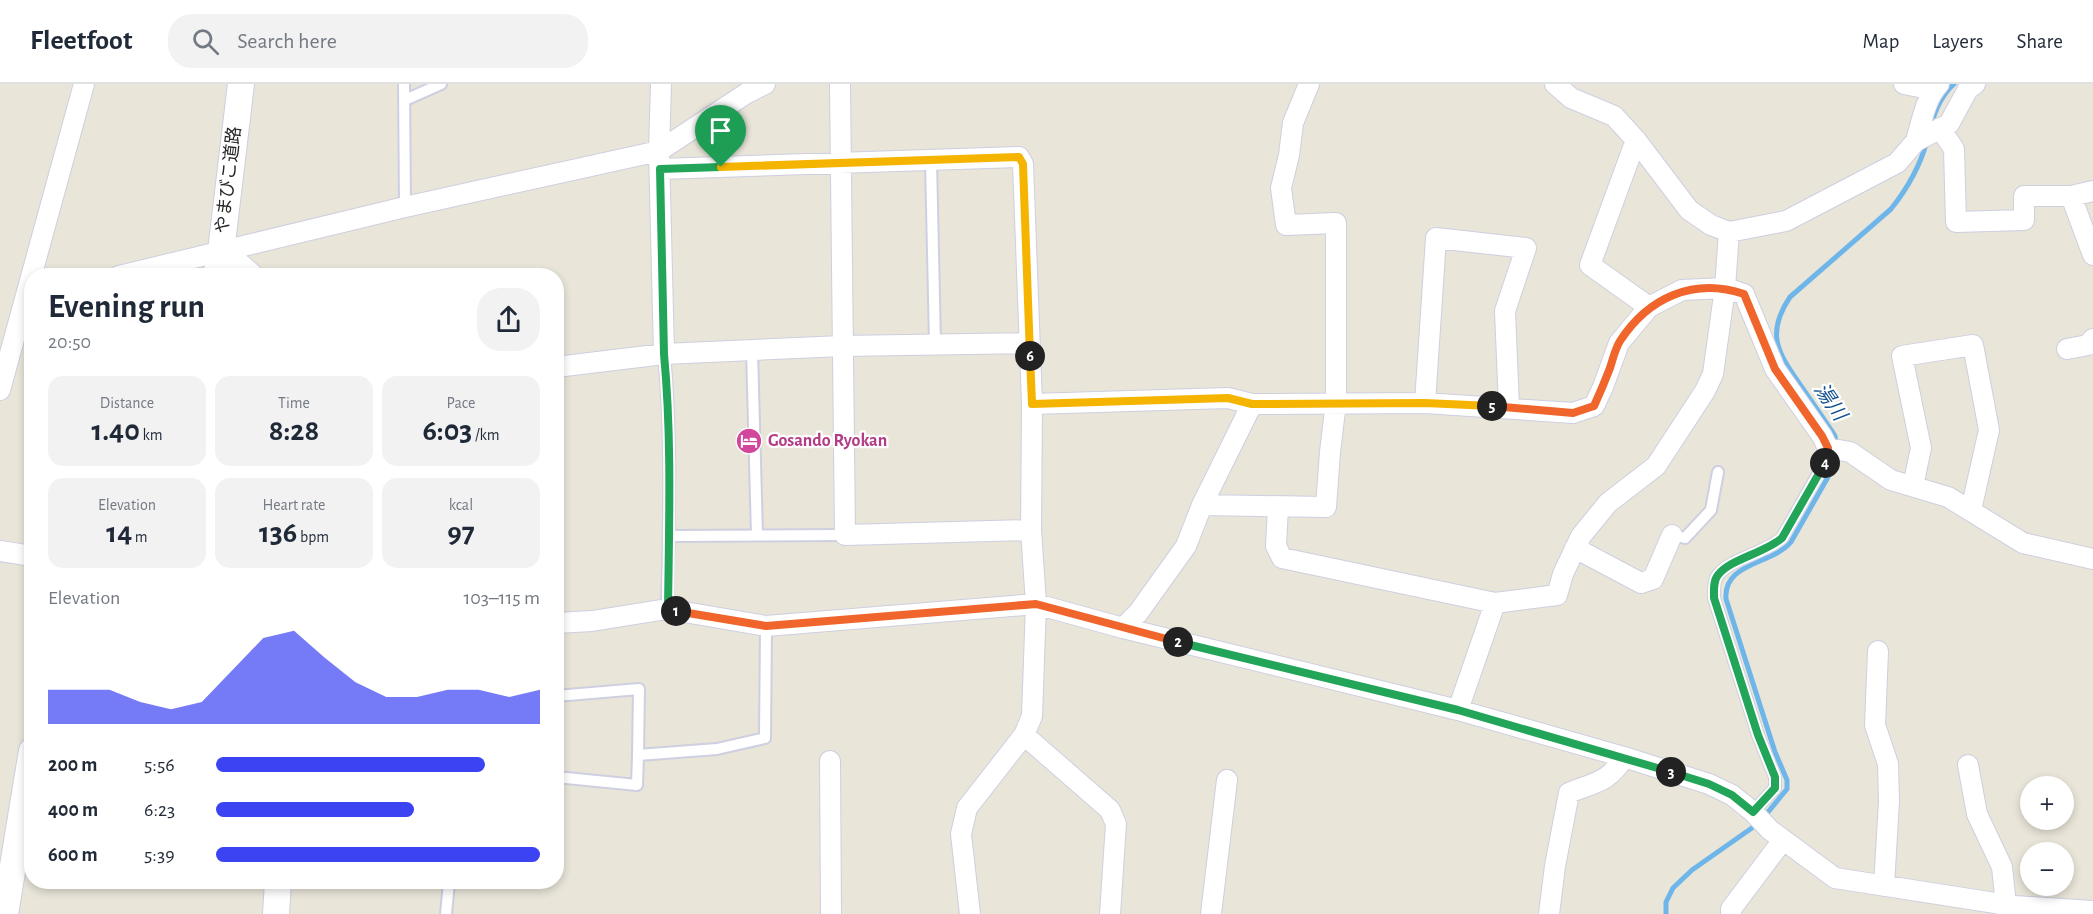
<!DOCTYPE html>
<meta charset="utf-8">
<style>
body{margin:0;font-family:"Alegreya Sans","Noto Sans JP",sans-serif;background:#f2f2f3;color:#1f2937;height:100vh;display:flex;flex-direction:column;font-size:22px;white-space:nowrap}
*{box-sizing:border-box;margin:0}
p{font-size:20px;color:#747a83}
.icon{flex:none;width:33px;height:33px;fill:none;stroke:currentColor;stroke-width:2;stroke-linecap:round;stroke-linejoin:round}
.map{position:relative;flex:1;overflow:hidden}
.sheet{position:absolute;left:24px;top:184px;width:540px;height:621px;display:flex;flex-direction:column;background:#fff;border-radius:24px;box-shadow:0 3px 9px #0003}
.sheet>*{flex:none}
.tools{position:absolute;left:2020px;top:692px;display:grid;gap:12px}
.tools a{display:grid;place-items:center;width:54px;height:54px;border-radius:50%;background:#fff;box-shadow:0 3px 9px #0003;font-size:30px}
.pin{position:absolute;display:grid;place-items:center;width:51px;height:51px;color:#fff;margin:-62px -26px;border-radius:50% 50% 50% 0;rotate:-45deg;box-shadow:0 0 6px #0007}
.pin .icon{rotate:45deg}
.km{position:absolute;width:30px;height:30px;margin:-15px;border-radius:50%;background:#222;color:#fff;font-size:16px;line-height:30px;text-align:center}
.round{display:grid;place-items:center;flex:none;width:63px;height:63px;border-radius:24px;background:#f2f2f3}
.headline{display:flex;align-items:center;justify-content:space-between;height:102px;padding:0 24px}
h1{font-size:33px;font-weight:600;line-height:45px}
.figures{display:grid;grid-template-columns:repeat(3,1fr);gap:9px;height:102px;padding:6px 24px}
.figures div{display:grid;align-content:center;border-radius:15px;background:#f2f2f3;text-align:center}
.figures b{font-size:30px;font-weight:600}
.figures small{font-size:16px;font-weight:400}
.figures p{font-size:16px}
.chart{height:168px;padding:12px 24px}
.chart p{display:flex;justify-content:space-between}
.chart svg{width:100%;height:108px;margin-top:6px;fill:#3c43f3;opacity:.7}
ul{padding:0 24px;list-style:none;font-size:20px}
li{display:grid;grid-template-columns:96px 72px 1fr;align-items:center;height:45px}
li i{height:15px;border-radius:8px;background:#3c43f3}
header{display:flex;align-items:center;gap:36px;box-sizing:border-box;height:84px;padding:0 30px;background:#fff;border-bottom:2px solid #e0e1e3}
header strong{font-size:28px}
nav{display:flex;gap:33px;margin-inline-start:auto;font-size:21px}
.search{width:420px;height:54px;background:#f2f2f3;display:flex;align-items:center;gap:15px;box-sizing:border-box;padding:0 21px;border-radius:24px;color:#747a83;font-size:22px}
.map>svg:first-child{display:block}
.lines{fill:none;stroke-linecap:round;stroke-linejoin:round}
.stream{stroke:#6eb6e9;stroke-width:5}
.service-casing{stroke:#cecfe0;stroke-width:14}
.minor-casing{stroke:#cecfe0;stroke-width:22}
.tertiary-casing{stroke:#cecfe0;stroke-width:28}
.service{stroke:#fff;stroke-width:10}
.minor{stroke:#fff;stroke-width:20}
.tertiary{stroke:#fff;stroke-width:26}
.split-1-casing{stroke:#fff;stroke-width:12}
.split-2-casing{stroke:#fff;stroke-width:12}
.split-3-casing{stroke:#fff;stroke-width:12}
.split-4-casing{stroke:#fff;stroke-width:12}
.split-5-casing{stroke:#fff;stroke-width:12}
.split-6-casing{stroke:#fff;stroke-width:12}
.split-7-casing{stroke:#fff;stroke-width:12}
.split-1{stroke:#22a559;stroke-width:8}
.split-2{stroke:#f0652b;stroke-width:8}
.split-3{stroke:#22a559;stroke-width:8}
.split-4{stroke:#22a559;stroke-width:8}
.split-5{stroke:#f0652b;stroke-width:8}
.split-6{stroke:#f5b400;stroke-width:8}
.split-7{stroke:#f5b400;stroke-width:8}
.labels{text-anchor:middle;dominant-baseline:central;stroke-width:4.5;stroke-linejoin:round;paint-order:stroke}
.street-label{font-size:18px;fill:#272727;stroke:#fff}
.hotel-label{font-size:18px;font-weight:bold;fill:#b23c85;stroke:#fff;text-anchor:start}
.water-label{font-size:20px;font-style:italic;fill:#125291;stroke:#fff}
</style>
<header>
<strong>Fleetfoot</strong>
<div class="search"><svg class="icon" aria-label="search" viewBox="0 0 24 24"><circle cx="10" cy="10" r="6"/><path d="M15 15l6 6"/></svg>Search here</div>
<nav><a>Map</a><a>Layers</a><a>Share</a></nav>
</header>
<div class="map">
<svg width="2093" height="830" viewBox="0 0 2093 830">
<rect width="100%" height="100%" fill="#e9e5d9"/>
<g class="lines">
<path class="stream" d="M1931,42C1935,26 1942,11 1954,0
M1836,361L1835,352C1824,335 1812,318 1801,302C1778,269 1765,250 1790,213L1891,125C1907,105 1920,82 1927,57
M1666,830V818L1673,804L1692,786L1759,739L1787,705V696L1775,668L1726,515C1723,478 1772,481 1791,458L1836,379L1837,370"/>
<g class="service-casing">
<path id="service" d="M404,0L405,123
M405,16L441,0
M931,76L935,260
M752,267L757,451
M664,270C672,355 669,441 667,525
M1672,451L1685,454L1711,426L1718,388
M669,452L845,451
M556,612L639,605L638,671
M556,693L637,701L638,671L717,665L765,654L766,542
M1753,728L1775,704V693L1758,651L1714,514C1714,507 1713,497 1718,491C1730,475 1765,469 1782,454L1826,376L1828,364
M446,830L449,798"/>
</g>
<g class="minor-casing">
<path id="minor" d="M661,0L659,67L664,270
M840,0L845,451L1031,446
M1555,0L1571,14L1614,32L1636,56L1689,126L1711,141L1729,148L1786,137L1897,79L1916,57L1949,40L1968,5L1975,0
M1904,0L1934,6
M1940,44L1954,65L1956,138L2024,136V112H2071L2093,107
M1636,56L1590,181L1649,223
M1916,57C1922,37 1925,15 1939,0
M660,85L1019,73L1023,80L1032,320L1031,446L1036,520L1032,632L1024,651L967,724L961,750L970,830
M2071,112L2093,171
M1729,148L1725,204L1744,210L1775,285L1822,352L1828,364L1850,368L1891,396L1948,413L2023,459L2093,475
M119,192L405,123L659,67L747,9L765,0
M2067,265L2088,261L2093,255
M556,283L664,270L842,262L1029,259
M0,306L84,0
M1425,319L1436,154L1526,164L1505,227L1509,323
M1032,320L1228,314L1252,320L1425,319L1573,329L1594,322L1603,303L1619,259L1649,223L1682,206L1725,204L1713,290L1705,307L1656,382L1608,419L1581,452L1563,490L1557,511L1495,519L1282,474L1276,462L1278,423
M1913,402L1921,364L1902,272L1973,261L1989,346L1971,426
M1202,421L1252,320
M1575,464L1641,499L1653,495L1672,451
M0,467L32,472
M556,539L592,537L667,525L766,542L1036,520L1123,544L1458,626L1624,673L1709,700L1732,711L1753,728L1770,746L1835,794L2014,822L2093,827
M1123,544L1138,529L1186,462L1202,421L1326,423L1330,368L1336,318V139L1286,141L1281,104L1289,71L1293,39L1309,0
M1878,567L1875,641L1888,680L1889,717L1884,802
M1458,626L1495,519
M1024,651L1110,726L1116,740L1110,830
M830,677L831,830
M1968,681L1977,730L2002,783L2007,830
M1211,830L1227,696
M1549,830L1555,782L1569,709C1593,699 1610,698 1624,673
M1731,830V825L1783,756"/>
</g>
<g class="tertiary-casing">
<path id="tertiary" d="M221,167L250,192
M216,192L221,167L241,0
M5,830L32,667
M276,830L278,798"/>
</g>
<use href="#service" class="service"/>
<use href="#minor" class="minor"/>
<use href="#tertiary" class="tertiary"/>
</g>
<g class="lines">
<g class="split-1-casing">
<path id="split-1" d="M676,527L668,525C669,441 672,355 664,270L660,85L721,83"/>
</g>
<g class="split-2-casing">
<path id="split-2" d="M676,527L766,542L1036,520L1178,558"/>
</g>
<g class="split-3-casing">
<path id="split-3" d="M1178,558L1458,626L1671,688"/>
</g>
<g class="split-4-casing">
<path id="split-4" d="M1671,688L1709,700L1732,711L1753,728L1775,704V693L1758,651L1714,514C1714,507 1713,497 1718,491C1730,475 1765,469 1782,454L1825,379"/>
</g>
<g class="split-5-casing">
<path id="split-5" d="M1492,322L1573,329L1594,322C1600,309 1605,297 1610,284C1613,275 1615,265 1620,257C1648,214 1693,193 1744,210L1775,285L1822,352L1828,364L1825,379"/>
</g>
<g class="split-6-casing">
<path id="split-6" d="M1030,272L1032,320L1228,314L1252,320L1425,319L1492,322"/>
</g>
<g class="split-7-casing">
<path id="split-7" d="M721,83L1019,73L1023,80L1030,272"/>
</g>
<use href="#split-1" class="split-1"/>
<use href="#split-2" class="split-2"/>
<use href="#split-3" class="split-3"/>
<use href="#split-4" class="split-4"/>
<use href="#split-5" class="split-5"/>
<use href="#split-6" class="split-6"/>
<use href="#split-7" class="split-7"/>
</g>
<defs>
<g id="hotel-disc" transform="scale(1.35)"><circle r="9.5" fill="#d1479c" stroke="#fff"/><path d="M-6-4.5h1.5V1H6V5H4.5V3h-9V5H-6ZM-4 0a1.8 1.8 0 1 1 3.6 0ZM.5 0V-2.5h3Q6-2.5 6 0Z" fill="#fff"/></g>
</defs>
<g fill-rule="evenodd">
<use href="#hotel-disc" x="749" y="357"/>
</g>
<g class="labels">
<g class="street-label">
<text transform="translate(229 96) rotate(-83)">やまびこ道路</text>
</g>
<g class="hotel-label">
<text x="768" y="357">Gosando Ryokan</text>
</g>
<g class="water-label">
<text transform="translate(1830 318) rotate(55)">湯川</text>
</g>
</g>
</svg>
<div class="tools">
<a>+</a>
<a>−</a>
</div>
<div class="pin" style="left:721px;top:83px;background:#1e9e55"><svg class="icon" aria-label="arrive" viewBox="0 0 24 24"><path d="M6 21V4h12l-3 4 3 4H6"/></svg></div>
<b class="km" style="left:676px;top:527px">1</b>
<b class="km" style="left:1178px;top:558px">2</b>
<b class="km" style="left:1671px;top:688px">3</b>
<b class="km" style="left:1825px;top:379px">4</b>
<b class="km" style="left:1492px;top:322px">5</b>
<b class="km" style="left:1030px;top:272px">6</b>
<section class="sheet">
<div class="headline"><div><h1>Evening run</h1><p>20:50</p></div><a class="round"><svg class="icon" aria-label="share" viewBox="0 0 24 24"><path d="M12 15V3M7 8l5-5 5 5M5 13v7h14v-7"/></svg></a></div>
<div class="figures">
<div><p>Distance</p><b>1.40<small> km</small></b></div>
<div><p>Time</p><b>8:28</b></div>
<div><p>Pace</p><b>6:03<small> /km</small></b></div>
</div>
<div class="figures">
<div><p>Elevation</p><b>14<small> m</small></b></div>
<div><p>Heart rate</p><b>136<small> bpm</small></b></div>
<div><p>kcal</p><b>97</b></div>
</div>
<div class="chart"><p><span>Elevation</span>103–115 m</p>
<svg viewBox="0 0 160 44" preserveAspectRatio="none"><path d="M0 44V30L10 30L20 30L30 35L40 38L50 35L60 22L70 9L80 6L90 17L100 27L110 33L120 33L130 30L140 30L150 33L160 30V44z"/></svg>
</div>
<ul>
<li><b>200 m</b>5:56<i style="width:83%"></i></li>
<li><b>400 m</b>6:23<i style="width:61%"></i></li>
<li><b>600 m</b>5:39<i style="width:100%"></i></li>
</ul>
</section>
</div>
